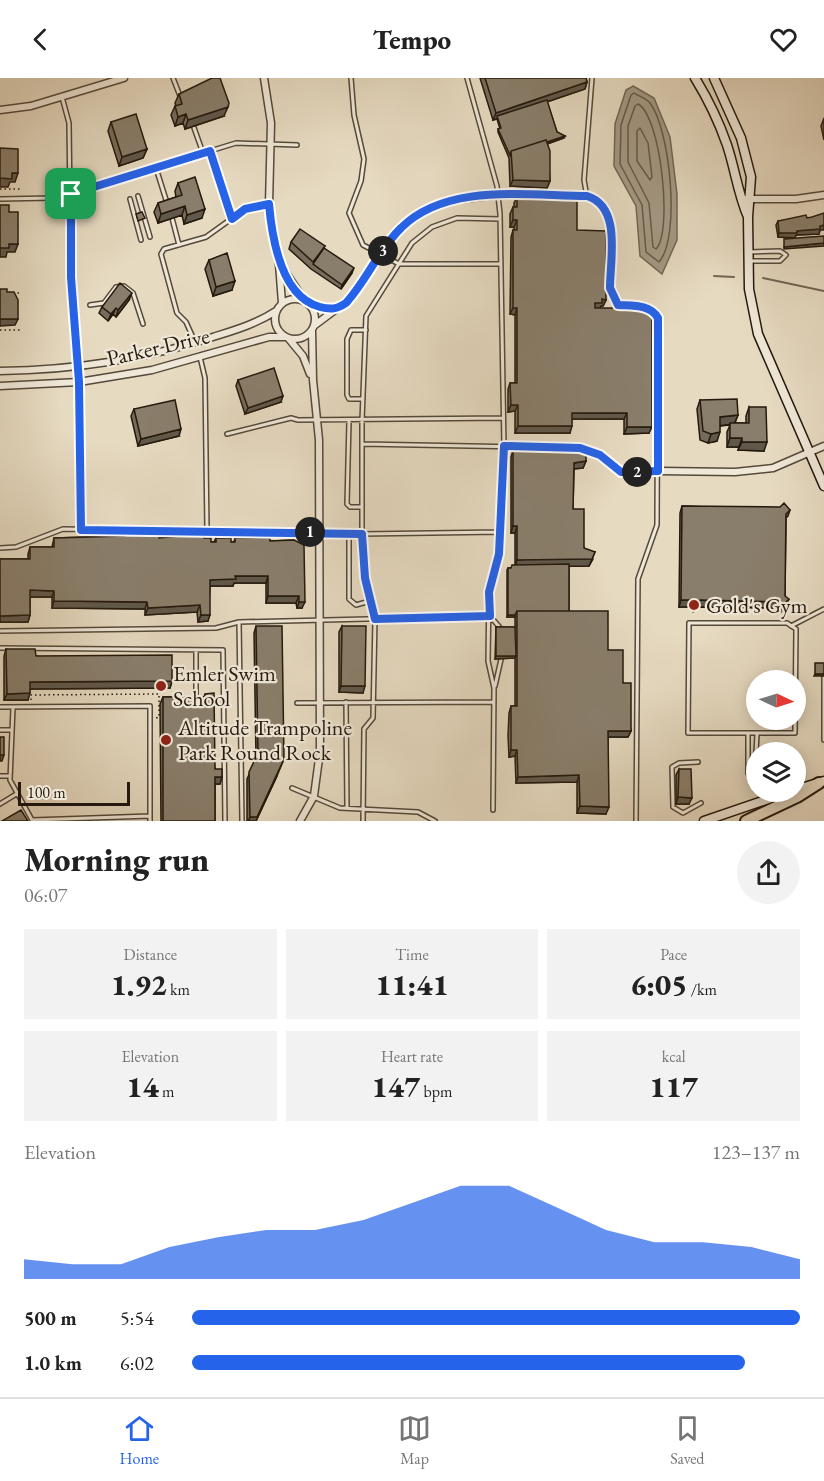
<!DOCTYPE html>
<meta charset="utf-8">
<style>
body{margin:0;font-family:"EB Garamond",serif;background:#f2f2f2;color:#222;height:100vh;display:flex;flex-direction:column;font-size:22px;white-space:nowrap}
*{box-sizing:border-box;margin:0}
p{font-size:20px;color:#767676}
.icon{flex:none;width:33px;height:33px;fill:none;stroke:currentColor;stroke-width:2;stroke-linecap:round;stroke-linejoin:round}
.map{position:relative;height:743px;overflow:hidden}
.side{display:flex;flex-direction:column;background:#fff;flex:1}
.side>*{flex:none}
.needle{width:39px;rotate:94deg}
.buttons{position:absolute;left:746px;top:592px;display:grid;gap:12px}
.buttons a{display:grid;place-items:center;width:60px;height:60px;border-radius:50%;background:#fff;box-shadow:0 3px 15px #0003;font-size:30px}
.scale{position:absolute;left:18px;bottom:15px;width:112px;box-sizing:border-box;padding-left:6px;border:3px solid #251a0d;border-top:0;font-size:16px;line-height:21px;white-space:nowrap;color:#251a0d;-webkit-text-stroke:4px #efe7d7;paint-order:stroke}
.pin{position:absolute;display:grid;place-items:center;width:51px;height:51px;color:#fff;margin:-26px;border-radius:12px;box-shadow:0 3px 9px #0006}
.km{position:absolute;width:30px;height:30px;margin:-15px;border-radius:50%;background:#222;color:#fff;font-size:16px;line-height:30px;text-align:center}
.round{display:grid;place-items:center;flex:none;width:63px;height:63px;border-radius:32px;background:#f2f2f2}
.head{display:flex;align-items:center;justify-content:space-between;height:102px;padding:0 24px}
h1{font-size:33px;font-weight:800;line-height:45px}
.stats{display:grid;grid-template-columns:repeat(3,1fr);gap:9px;height:102px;padding:6px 24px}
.stats div{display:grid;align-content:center;border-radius:0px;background:#f2f2f2;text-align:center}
.stats b{font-size:30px;font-weight:800}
.stats small{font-size:16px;font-weight:400}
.stats p{font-size:16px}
.chart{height:168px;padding:12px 24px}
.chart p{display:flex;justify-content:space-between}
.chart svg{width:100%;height:108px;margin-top:6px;fill:#2563eb;opacity:.7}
ul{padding:0 24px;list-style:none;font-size:20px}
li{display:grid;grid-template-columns:96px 72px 1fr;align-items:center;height:45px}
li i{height:15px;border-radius:8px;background:#2563eb}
header{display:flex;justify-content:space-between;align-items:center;height:78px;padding:0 24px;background:#fff;font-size:27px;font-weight:800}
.tabs{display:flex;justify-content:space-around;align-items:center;height:84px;border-top:2px solid #e0e0e0;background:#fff;font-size:16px;color:#767676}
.tabs a{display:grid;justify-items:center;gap:3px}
.tabs .active{color:#2563eb}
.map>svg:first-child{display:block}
.water{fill:#a49984;stroke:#716654;stroke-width:1.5}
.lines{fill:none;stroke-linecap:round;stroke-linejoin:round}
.shore{stroke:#645a48;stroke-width:1.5}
.stream{stroke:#716654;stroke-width:2}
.lane-casing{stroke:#554a3a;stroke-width:6}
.street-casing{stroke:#554a3a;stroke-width:9}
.secondary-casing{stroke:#251a0d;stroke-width:11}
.highway-casing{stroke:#251a0d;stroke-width:14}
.path{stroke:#251a0d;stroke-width:1.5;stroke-dasharray:1.5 3;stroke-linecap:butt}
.lane{stroke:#efe7d7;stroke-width:3}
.street{stroke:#efe7d7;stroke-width:6}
.secondary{stroke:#efe7d7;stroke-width:8}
.highway{stroke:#e6dac1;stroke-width:10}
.wall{fill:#766c5c;stroke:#251a0d;stroke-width:1.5}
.shaded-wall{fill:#60584b;stroke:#251a0d;stroke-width:1.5}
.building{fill:#897e6b;stroke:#251a0d;stroke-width:1.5}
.route-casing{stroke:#fff;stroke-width:12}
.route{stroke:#2563eb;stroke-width:8}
.poi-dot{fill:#8f2418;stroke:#efe7d7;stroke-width:2}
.labels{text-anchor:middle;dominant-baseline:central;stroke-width:4.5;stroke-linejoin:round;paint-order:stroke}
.street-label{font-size:22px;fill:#251a0d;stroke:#efe7d7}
.poi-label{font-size:22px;fill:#251a0d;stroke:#efe7d7;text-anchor:start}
</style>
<header><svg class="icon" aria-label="back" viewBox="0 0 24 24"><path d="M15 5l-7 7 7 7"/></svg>Tempo<svg class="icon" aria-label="heart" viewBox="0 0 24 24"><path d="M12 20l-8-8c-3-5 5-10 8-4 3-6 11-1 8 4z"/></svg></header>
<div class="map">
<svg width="824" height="743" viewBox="0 0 824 743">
<rect width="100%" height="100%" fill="#e6dac1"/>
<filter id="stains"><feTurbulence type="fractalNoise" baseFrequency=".00333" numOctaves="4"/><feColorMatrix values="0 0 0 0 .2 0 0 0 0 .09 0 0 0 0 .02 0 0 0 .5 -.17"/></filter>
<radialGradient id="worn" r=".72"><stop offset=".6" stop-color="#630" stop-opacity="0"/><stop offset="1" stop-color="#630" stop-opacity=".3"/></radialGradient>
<path class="water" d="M633,8L654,20L670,59L677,116V162L662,196L640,178L636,128L614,88L615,46L626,12Z"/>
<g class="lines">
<path class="shore" d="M634,15C638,18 646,20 650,25C670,51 681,159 659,184L646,174L642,127L620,86L621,47L631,17Z
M638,26C661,38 673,154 656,171L653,169L649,125L628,84V48L635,28Z
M640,50L648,65L652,99L650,102L637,83V53Z"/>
<path class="stream" d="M714,198L734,199
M763,200L824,213"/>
<g class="lane-casing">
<path id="lane" d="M173,0L180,18
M351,0L354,37L364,81L361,103L349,135L363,167L399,186H501
M467,0L497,108L500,136L504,368L499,476L489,514L488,583L494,610L493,732
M62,19L69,45L71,199L77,289
M193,47L203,75
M210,73L232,141
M156,90L167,125
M498,117L587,119L599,122L609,135L610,210L618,227C632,228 650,226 658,240L657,447L638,501L636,743
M138,118L150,159
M587,119L584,102L592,0
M0,121L52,120L71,116L236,65L297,67
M130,121L141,162
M172,140L179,167
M749,183H780L786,177L780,173L749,174
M90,227L104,225L116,209L124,208L133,215L143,246
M195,264L186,244L177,235L161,176L164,171L206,159L245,131L269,126
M200,279L205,300L207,453
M79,304L81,452
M363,321H349L347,317V261L351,252H366
M349,343L347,426L350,429H362
M227,356L291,340L298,342L503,340
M362,366L580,370L600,377L621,394L659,393
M151,453L362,456L500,454
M349,456V521L356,527L370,523
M0,470L16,469L63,451L130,452
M239,544L242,743
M689,545H787L796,551L795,655H688Z
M791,548L824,531
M0,553L216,550L239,544L490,538L502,552
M0,570L223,572L225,743
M824,599V662
M495,608L502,577
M196,617V572
M346,624L347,730
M297,625L494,624
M0,629L150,628V743
M13,630L10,702L32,742L150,738
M0,652H12
M748,655V695L756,712
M756,675L757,656
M698,684L679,685L672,689L673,729L683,735L701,725
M0,698H10
M292,710L340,730L418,734L435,743
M0,726L18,715
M363,743L364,651L373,640L375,541L365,500L362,456V343L366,238L412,165L432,149L457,140L500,141"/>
</g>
<g class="street-casing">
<path id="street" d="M264,0L271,45L269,126L279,186L282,225
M0,32L31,28L124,0
M747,121H796L824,117
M280,186L304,222
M275 241a20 20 0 1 1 40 0a20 20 0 1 1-40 0Z
M309,226L334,231
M315,247L351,220L394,157L413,139L446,123L498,117
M289,261L303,278L310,296
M0,293C73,292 143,282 213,259C235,252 256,246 276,233
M0,308L79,304L152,292L269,259H286
M659,393L735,394L773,390L824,368
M300,743L314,718L320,673L319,362L313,302L312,253"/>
</g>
<g class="secondary-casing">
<path id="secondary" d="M695,0C708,21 719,44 727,67C735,91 738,116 748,139
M714,0L741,60L751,99L748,139L749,211L758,256L824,408
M795,712L824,703
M704,743L789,714"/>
</g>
<g class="highway-casing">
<path id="highway" d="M746,743L797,719L819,705"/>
</g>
<path class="path" d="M0,111H22
M13,215H19
M0,252H22
M31,622V617L159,616V639L156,640"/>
<use href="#lane" class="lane"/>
<use href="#street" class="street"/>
<use href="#secondary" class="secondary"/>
<use href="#highway" class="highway"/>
</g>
<path class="wall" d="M480,0H586L587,4L585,11L547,24L557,54L565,58L564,60L547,66L550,103L547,110L510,108L509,80L498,54V51H500L497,41L493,42Z
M179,16L224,38L185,51L183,45L175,48L171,37L175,28H176L175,25Z
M824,40V62L821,48Z
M111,44L147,71L143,80L119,88L108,53Z
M178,105L202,140L184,146L182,137L158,145L154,134L158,125L176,119L175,113Z
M517,119L577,152L606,222L603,228H601L600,230L649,355L624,356V341H572L570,355H515V333L508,334V311L510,305H515V237L510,236L511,159L513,152H514V149H510V136L513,129H514V125Z
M807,140L820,152L819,156L796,157L795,160L778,159L776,147L778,143Z
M291,164L325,168L324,170L352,195L341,211L311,191L289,171Z
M209,182L232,212L213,218L205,191Z
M129,222L116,239L113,236L108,243L99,235L102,229Z
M238,302L281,324L245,336L236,308Z
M700,322L738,337L735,345H746V338L749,329L764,373L738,372L739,369H727V354L730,347L720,348L717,363L708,365L700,362L697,331Z
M134,331L179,358L138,368L131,338Z
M513,372L586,383L583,390L574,391L573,431L584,470L593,481L589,488H569V533L608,572L623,605L631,653L628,659H608L606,736L577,735V704L516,705L515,678L509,679L508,658L509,635L511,628H515V580L495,581L496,549H515V539H507V492L508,490H511L515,487V455H511V379Z
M682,428L790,432L788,438L786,440L785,518L786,528L781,534L777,530L698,529L694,533L690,529H679L680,435Z
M125,454L153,457L159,460H204L211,464H214L216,460L231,464H234L235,460L270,463L294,462L302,530H297L296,525H266V505H234L233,508H210L208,543L198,544L197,534L145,537V531L52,530V519H30V537L28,544H0V481H28V476L30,469H52L54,460L123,458Z
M256,548L277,698L256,743H247V701L256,681L254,555Z
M342,548L363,615L339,614V554Z
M6,571L36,578L172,603L170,610L30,611L28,622H4V578Z
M205,616L215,691L222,699L220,706H215V743H161L160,626L163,619H204Z
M679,691L689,726H676V697Z"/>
<path class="shaded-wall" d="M587,4L585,11L493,42L496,35Z
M228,29L224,38L185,51L188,42Z
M186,36L183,45L175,48L178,39Z
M565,58L564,60L512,79V77Z
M147,71L143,80L119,88L122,79Z
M12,95H18L15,104H10L8,109H0V100Z
M513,102L550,103L547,110L510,108Z
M185,128L182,137L158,145L161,136Z
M205,131L202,140L184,146L187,137Z
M513,142H517L514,149H510Z
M824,147V152H820L819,156L796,157L795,160L778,159L779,155L797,153Z
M824,165V168L784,171V169Z
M9,166H18L15,174H7L6,179H0V170Z
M354,190L352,195L341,211L342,207Z
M235,203L232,212L213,218L216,209Z
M132,215L129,222L116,239L118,232Z
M602,221L606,222L603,228H601L599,232H592L595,225Z
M116,230L113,236L108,243L111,236Z
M513,230H517L515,237L510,236Z
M0,241H18L15,247L0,248Z
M283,318L281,324L245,336L248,330Z
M511,327H518L515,333L508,334Z
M572,335H627L624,341H570Z
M738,337L734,346L717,348L720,339Z
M518,348H572L570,355H515Z
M627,349H652L649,355L624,356Z
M181,351L179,358L138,368L141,361Z
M720,354L717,363L708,365L711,356Z
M730,360H742L739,369H727Z
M742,364H767L764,373L738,372Z
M586,383L583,390L571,391L574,385Z
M513,448H517L515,455H511Z
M595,474L589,488L515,489L517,482Z
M235,498H268L266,505H234L233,508H208L210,502Z
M30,512L54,513L52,519H28Z
M268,518H299L296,525H266Z
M789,521L786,528L781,534L783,527Z
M681,522H693L690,529H679Z
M700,522L779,524L777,530L698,529L694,533L696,526Z
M54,523L147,524L145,531L52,530Z
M299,524H305L302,530H297Z
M200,527L197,534L145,537L148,530Z
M30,537L28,544H0V538Z
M201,537H210L208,543L198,544Z
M508,537H515V539H507Z
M496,578H516L515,580L495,581Z
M815,596H824V598H814Z
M172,603L170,610L28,611L30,604Z
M341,608H365L363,615L339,614Z
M30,615L28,622H4L7,616Z
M608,653H631L628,659H606Z
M511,672H517L515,678L509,679Z
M0,677H4L2,683H0Z
M284,681L277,698L256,743H248Z
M579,697L577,704L516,705L518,699Z
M215,699H222L220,706H213Z
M678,719L692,720L689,726H676Z
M580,728L609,729L606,736L577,735Z"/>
<path class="building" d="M212,0H220L229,25L228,29L188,42L186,36L178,39L175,28L182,26L179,16Z
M485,0H586L587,4L496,35Z
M547,22L557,54L565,58L547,64L546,62L511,73L510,77L498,51L501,50L497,38Z
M136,36L147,71L122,79L111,44Z
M546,62L550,73V103L513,102L511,73Z
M0,70L18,71V95H12V101L0,100Z
M195,99L205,131L187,137L185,128L161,136L158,125L182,117L178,105Z
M517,119H577V152L606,153V222L602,221V225H595V230H652V349H627V335H572V348H518V327H511L510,305H517V230H513V152H517V142H513V129H517Z
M0,127H9V134H18V166H9V170H0Z
M142,134L145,140L138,143L136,136Z
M824,135V147L820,148V151L797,153V155H779L778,143L806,137L807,140L812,139Z
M300,151L325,168L313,184L291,164Z
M824,158V165L784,169V161Z
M324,170L354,190L342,207L313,186Z
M227,175L235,203L216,209L209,182Z
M120,205L132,215L118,232L116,230L111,236L102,229Z
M0,211H7V214H14L18,222V241H0Z
M274,290L283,318L248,330L238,302Z
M737,321L738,337L720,339V354L711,356L703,353L700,322Z
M175,322L181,351L141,361L134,331Z
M749,329H766L767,364H742V360H730V345H749Z
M513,372H586V383L574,385L573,431H584V470L595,474L592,481L517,482V448H513Z
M784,425L790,432L786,436L785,518L789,521L783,527L779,524L700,522L696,526L693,522H681L682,428L780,429Z
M129,452H153V457H159V460L204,456V460H211V464H216V460H231V464H235V460H270V463L294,462L304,467L305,524H299V518H268V498H235L236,501L210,502V537H201L200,527L148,530L147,524L54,523V513L30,512V537L0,538V481H30V469H54V460L125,458V454Z
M569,486V533H517L515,537H508V490H511L512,487Z
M517,533H608V572H623V605H631V653H608L609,729L580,728L579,697L518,699L517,672H511V628H517Z
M256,548H282L284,681L257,739H250L249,694L258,675Z
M342,548H366L365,608H341Z
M496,549H515L516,578H496Z
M6,571H35L36,578L172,577V603L30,604V615L7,616Z
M815,585H824V596H815Z
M214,615L215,691H222V699H215V743H163V619H205V616Z
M0,659H4V677H0Z
M679,691H691L692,720L678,719Z
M21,732L28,743H2Z"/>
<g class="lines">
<g class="route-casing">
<path id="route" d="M210,73L232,141L245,131L269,126C272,160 281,219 320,229C331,232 337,231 346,225C367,202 379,171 401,150C447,104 528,118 587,118C622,129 610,181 610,210L618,227C632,228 650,226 658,240V393L621,394L600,377L580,370L504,368L499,476L489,514L490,538L375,541L365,500L362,456L81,452L79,304L71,199V116Z"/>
</g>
<use href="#route" class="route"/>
</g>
<g class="poi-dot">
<circle cx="694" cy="527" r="6"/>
<circle cx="161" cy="608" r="6"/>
<circle cx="166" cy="662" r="6"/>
</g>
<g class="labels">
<g class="street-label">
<text transform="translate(158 269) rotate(-13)">Parker Drive</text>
</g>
<g class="poi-label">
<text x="706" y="527">Gold's Gym</text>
<text x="173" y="595">Emler Swim<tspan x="173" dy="25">School</tspan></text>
<text x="178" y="649">Altitude Trampoline<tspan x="178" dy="25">Park Round Rock</tspan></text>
</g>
</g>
<rect width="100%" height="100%" filter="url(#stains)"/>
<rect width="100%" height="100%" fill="url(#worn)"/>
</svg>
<div class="buttons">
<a><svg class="needle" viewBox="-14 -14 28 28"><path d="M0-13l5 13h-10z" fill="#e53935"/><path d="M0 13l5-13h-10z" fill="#767676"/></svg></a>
<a><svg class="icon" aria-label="layers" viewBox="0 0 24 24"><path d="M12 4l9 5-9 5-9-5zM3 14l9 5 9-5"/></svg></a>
</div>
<div class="scale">100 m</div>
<div class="pin" style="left:71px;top:116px;background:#1e9e55"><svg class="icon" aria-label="arrive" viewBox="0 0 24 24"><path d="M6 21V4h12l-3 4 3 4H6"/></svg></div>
<b class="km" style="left:310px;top:454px">1</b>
<b class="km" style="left:637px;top:394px">2</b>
<b class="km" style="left:383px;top:173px">3</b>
</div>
<section class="side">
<div class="head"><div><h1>Morning run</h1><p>06:07</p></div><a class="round"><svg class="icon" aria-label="share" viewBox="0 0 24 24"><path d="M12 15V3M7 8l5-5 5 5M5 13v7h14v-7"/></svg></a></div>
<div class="stats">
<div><p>Distance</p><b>1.92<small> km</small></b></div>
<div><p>Time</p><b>11:41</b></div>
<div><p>Pace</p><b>6:05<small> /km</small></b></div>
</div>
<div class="stats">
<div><p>Elevation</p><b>14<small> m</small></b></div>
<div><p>Heart rate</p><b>147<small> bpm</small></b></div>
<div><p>kcal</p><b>117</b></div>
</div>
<div class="chart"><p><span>Elevation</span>123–137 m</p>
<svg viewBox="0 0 160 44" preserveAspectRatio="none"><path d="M0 44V36L10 38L20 38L30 31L40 27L50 24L60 24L70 20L80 13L90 6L100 6L110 15L120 24L130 29L140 29L150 31L160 36V44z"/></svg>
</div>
<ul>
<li><b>500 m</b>5:54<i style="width:100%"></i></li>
<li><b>1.0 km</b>6:02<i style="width:91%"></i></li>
</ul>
</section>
<nav class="tabs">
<a class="active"><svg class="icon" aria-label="home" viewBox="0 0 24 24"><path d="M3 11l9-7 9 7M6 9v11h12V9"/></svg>Home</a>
<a><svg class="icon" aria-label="map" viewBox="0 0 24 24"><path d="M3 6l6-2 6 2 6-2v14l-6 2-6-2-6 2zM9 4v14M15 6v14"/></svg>Map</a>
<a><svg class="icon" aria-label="saved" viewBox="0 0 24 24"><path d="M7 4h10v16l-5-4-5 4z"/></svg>Saved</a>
</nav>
